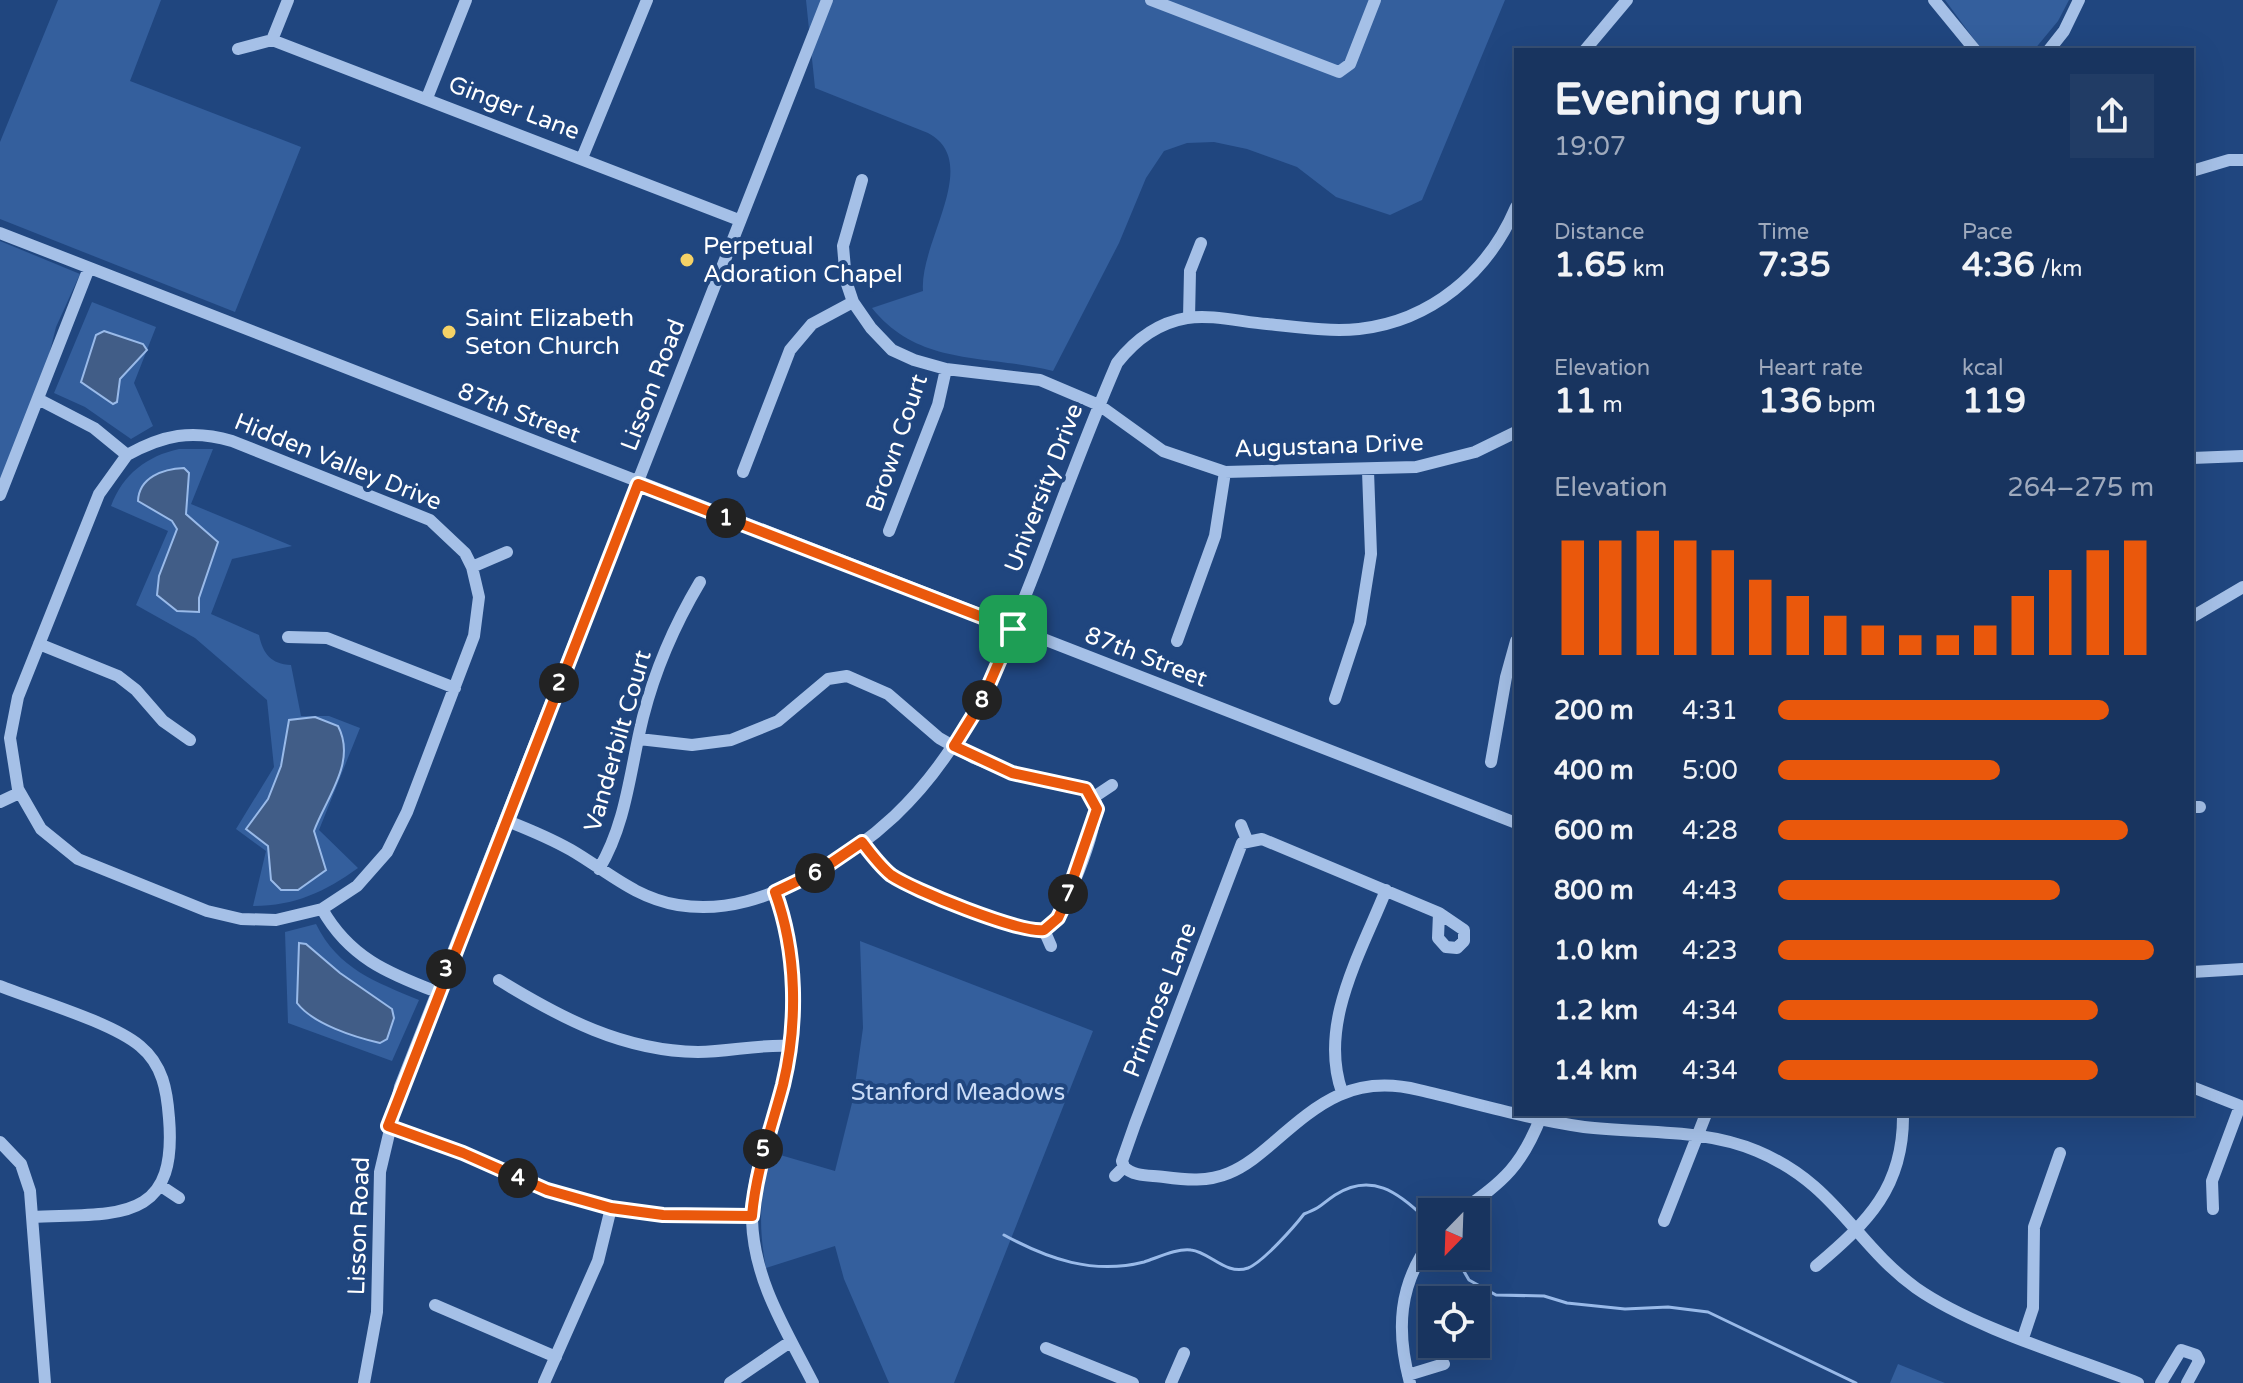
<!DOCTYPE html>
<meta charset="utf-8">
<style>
body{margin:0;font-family:"Varela Round",sans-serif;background:#213c65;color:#f1f3f6;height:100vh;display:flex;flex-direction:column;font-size:30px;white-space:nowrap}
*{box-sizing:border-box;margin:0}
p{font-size:26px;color:#9faabd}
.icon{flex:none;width:44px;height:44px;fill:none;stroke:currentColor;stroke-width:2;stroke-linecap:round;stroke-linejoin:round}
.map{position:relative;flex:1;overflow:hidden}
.drawer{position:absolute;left:1514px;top:48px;width:680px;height:1068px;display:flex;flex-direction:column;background:#18345f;border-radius:0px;box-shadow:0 8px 32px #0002,0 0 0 2px #364f74}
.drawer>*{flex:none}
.needle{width:52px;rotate:203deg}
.buttons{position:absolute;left:1418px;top:1198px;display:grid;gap:16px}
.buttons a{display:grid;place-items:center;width:72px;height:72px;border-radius:0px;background:#18345f;box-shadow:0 8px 32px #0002,0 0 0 2px #364f74;font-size:40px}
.pin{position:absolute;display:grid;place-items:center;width:68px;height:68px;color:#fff;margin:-34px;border-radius:16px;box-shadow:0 4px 12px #0006}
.km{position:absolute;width:40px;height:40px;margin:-20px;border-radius:50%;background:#222;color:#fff;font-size:22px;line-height:40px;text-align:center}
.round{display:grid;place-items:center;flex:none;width:84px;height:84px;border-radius:0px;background:#213c65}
.summary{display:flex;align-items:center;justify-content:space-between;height:136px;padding:0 40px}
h1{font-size:44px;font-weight:700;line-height:60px}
.metrics{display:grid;grid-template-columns:repeat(3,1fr);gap:12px;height:136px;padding:8px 40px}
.metrics div{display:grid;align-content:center}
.metrics b{font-size:34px;font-weight:700}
.metrics small{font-size:22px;font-weight:400}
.metrics p{font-size:22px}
.chart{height:224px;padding:16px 40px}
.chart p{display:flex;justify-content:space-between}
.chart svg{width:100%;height:144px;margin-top:8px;stroke:#ea580c;stroke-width:6}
ul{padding:0 40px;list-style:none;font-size:26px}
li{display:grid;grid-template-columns:128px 96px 1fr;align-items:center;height:60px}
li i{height:20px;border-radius:10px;background:#ea580c}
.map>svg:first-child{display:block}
.green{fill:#345f9d}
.water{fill:#415d87;stroke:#99bae9;stroke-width:2}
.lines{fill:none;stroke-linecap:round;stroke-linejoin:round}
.stream{stroke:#99bae9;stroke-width:3}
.minor{stroke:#a5c0e7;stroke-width:12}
.route-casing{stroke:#fff;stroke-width:16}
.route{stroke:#ea580c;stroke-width:10}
.poi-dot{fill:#f5d266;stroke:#20467f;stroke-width:3}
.labels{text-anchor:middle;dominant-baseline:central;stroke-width:8;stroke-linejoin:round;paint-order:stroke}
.street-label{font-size:24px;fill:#fff;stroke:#20467f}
.poi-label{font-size:24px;fill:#fff;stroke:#20467f;text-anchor:start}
.park-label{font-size:24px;fill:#c9dbf6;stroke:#20467f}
</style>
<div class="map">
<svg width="2243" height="1383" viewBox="0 0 2243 1383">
<rect width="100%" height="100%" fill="#20467f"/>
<path class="green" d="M58,0H161L130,81L301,147L235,312L0,219V142Z
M806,0H1505L1422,200L1390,215L1336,197L1297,167L1247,149L1214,142L1187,143L1164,151L1146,178L1119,243L1053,371C986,354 919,367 872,308L923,291C919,242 983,162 928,133L815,88Z
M1945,0H2069L2058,21L2034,50H1982Z
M0,241L80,274L56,327L38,399L0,495Z
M92,302L156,327L134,383L153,426L131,439L85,407L54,393Z
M179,449H213L191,504L292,546L232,559L211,614L259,635C263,654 271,664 291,665L301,716H329L360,728L319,830L358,868C325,892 294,906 253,906L266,851L236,829L274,767L267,700L195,638L136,605L168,531L111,506C123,474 147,456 179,449Z
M316,924C338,969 376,982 419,1000L392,1061L288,1023L285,932Z
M860,941L1093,1031L954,1383H889L844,1279L835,1246L766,1268C758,1227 760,1192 770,1152L835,1171L853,1099L863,1028Z
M1898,1364L1945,1383H1890Z"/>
<path class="water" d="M104,331L143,344L147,350L120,379L117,402L113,404L81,382L96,335Z
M184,468L189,473L186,514L218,542L199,598V612L177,611L157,595L159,576L177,529L172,521L138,501C139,477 163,469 184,468Z
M315,717L338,726C357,762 326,798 314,831L326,870L298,890H281L271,880L268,846L246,829L268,799L281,766L289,720Z
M299,943L306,944L340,973L392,1009L394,1018L387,1039L380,1043C354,1037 313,1024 297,1003Z"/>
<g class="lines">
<path class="stream" d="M1004,1235C1048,1259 1093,1275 1144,1262C1157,1258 1177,1248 1191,1250C1210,1252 1226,1276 1248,1268C1263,1262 1294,1227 1304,1214C1324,1206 1320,1205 1335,1195C1371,1172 1398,1192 1425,1218
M1455,1256L1469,1280L1496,1295L1544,1296L1567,1303L1625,1309L1668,1307L1708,1312L1856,1383"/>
<path class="minor" d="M1151,0L1339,72L1350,64L1375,0
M1934,0L1975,50
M272,40L739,220
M272,40L288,0
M238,49L272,40
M1585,50L1627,0
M2049,50L2064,31L2079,0
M427,98L466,0
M582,158L647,0
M2192,171L2229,160H2243
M862,180L843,246L846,281L853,302L871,328L892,350L914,360L946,369L1040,380L1099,405L1163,451L1225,472L1416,467L1475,452L1516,432
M0,233L1516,823
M1189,318L1190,271L1201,243
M38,399L94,428L127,455C163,435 192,429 232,441L430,520L465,553L472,567L479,597L474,636L407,812L387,852L357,886L322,909L276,920L241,919L207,911L78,859L41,829L18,789L10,738L18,697L99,494L127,455
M2192,458L2243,456
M743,472L790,350L812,324L853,302
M0,495L89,268
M889,531L938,405L946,369
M472,567L507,552
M2192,617L2243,587
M288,637L327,638L455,688
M1177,641L1215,536L1225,472
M39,644L118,676L136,690L163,721L190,740
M1335,699L1360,623L1371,554L1368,471
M639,739L692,745L731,740L778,721L828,679L847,676L888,694L939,738L974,758L1012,773L1081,787L1096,803C1099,827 1064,918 1044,930C1020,933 912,890 892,875C880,866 871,854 862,842
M1491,762L1506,677L1516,641
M1094,797L1112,785
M0,802L19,793
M2192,807H2200
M505,820C528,829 550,838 571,850C607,871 635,898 678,905C726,913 769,897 811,875C942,806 986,697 1037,566C1063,498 1088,430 1117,363C1135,340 1157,323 1187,318C1211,314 1242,322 1267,324C1297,327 1329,332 1359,329C1431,321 1488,273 1516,207
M1241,825L1247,840
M599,869C627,822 630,769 643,717C655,670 675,624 700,582
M775,892C799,958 798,1035 778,1101C767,1140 751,1178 752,1220C754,1281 786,1330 813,1383
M322,909C349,957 387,973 437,992
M1044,930L1051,946
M2192,972L2243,969
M499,980C561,1018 623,1051 698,1052C729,1052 759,1044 790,1046
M0,986C38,1001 111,1022 140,1046C163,1065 167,1091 169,1118C178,1225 116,1213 32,1217
M2192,1087L2243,1107
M1342,1092C1318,1024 1361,953 1386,890
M388,1126L463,1153L547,1190L611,1208L663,1215L752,1216
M0,1142L21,1164L30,1191L45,1383
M1124,1167C1134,1177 1150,1175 1164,1177C1186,1180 1208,1182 1229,1173C1246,1166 1260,1154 1274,1142C1320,1102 1354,1074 1419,1090C1475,1103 1528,1119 1584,1127C1642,1134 1703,1128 1757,1151C1836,1184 1854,1243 1916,1288C1973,1328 2072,1357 2138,1383
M1115,1176L1124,1167L1122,1161L1135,1124L1242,843L1262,839L1439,913L1438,938L1446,947L1457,948L1464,941V930L1439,913
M161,1186L179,1198
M2213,1209L2212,1181L2240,1106
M1460,1212C1505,1180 1522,1166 1542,1114
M1664,1221L1706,1114
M1816,1266C1868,1222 1904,1187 1903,1114
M435,1305L556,1357
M2023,1338L2033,1308L2034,1227L2060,1153
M1046,1348L1133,1383
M1408,1375L1444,1364
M364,1383L377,1312L380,1172L400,1087L827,0
M544,1383L598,1261L611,1208
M730,1383L790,1342
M1171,1383L1184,1353
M1410,1383C1396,1331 1398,1284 1432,1240
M2161,1383L2181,1350L2196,1355L2199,1361L2187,1383"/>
</g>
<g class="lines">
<g class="route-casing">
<path id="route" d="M638,484L1013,629L982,701L954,746L1012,773L1086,789L1097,809L1064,905L1058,918L1044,930C1019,933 913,890 891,875C880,866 871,854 862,842L821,870L775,892C797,952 798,1023 783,1085C771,1130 756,1170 752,1216L663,1215L611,1208L547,1190L463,1153L388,1126Z"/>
</g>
<use href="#route" class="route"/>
</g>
<g class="poi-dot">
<circle cx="687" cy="260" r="8"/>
<circle cx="449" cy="332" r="8"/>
</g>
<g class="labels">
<g class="street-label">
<text transform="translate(514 108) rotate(21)">Ginger Lane</text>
<text transform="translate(653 385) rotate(-69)">Lisson Road</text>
<text transform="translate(519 413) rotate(21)">87th Street</text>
<text transform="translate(897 443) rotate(-71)">Brown Court</text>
<text transform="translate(1329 446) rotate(-2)">Augustana Drive</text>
<text transform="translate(338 462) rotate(22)">Hidden Valley Drive</text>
<text transform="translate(1044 488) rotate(-69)">University Drive</text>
<text transform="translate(1146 657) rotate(21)">87th Street</text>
<text transform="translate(618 741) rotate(-74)">Vanderbilt Court</text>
<text transform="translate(1160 1000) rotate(-69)">Primrose Lane</text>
<text transform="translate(359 1226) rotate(-88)">Lisson Road</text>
</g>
<g class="poi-label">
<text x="703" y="246">Perpetual<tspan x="703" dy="28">Adoration Chapel</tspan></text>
<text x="465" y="318">Saint Elizabeth<tspan x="465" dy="28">Seton Church</tspan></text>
</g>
<g class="park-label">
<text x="958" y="1092">Stanford Meadows</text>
</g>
</g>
</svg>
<div class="buttons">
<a><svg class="needle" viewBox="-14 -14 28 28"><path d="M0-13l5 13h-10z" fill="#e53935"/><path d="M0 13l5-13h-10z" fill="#9faabd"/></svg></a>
<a><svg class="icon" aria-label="locate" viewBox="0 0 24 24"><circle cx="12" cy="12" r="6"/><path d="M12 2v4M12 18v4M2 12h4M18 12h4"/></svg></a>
</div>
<div class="pin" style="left:1013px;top:629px;background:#1e9e55"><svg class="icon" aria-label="arrive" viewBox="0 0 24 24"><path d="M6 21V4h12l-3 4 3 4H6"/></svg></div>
<b class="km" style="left:726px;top:518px">1</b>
<b class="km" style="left:559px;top:683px">2</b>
<b class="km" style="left:446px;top:969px">3</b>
<b class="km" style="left:518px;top:1178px">4</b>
<b class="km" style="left:763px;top:1149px">5</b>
<b class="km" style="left:815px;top:873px">6</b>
<b class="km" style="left:1068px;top:894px">7</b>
<b class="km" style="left:982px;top:700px">8</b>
<section class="drawer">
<div class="summary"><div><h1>Evening run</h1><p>19:07</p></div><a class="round"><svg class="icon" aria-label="share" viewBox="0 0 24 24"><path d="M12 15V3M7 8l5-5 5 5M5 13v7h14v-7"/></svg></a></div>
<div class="metrics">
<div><p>Distance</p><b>1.65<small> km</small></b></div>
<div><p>Time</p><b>7:35</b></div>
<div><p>Pace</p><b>4:36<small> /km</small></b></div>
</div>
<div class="metrics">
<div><p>Elevation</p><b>11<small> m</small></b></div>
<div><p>Heart rate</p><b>136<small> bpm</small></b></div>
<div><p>kcal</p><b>119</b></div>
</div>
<div class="chart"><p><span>Elevation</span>264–275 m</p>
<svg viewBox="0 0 160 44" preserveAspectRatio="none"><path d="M5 44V9M15 44V9M25 44V6M35 44V9M45 44V12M55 44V21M65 44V26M75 44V32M85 44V35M95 44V38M105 44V38M115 44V35M125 44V26M135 44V18M145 44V12M155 44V9"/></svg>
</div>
<ul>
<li><b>200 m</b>4:31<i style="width:88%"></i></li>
<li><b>400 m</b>5:00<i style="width:59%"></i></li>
<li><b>600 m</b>4:28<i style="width:93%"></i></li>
<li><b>800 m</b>4:43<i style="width:75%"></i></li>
<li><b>1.0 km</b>4:23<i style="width:100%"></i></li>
<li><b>1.2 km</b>4:34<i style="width:85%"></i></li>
<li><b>1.4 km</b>4:34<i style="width:85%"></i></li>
</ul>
</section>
</div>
